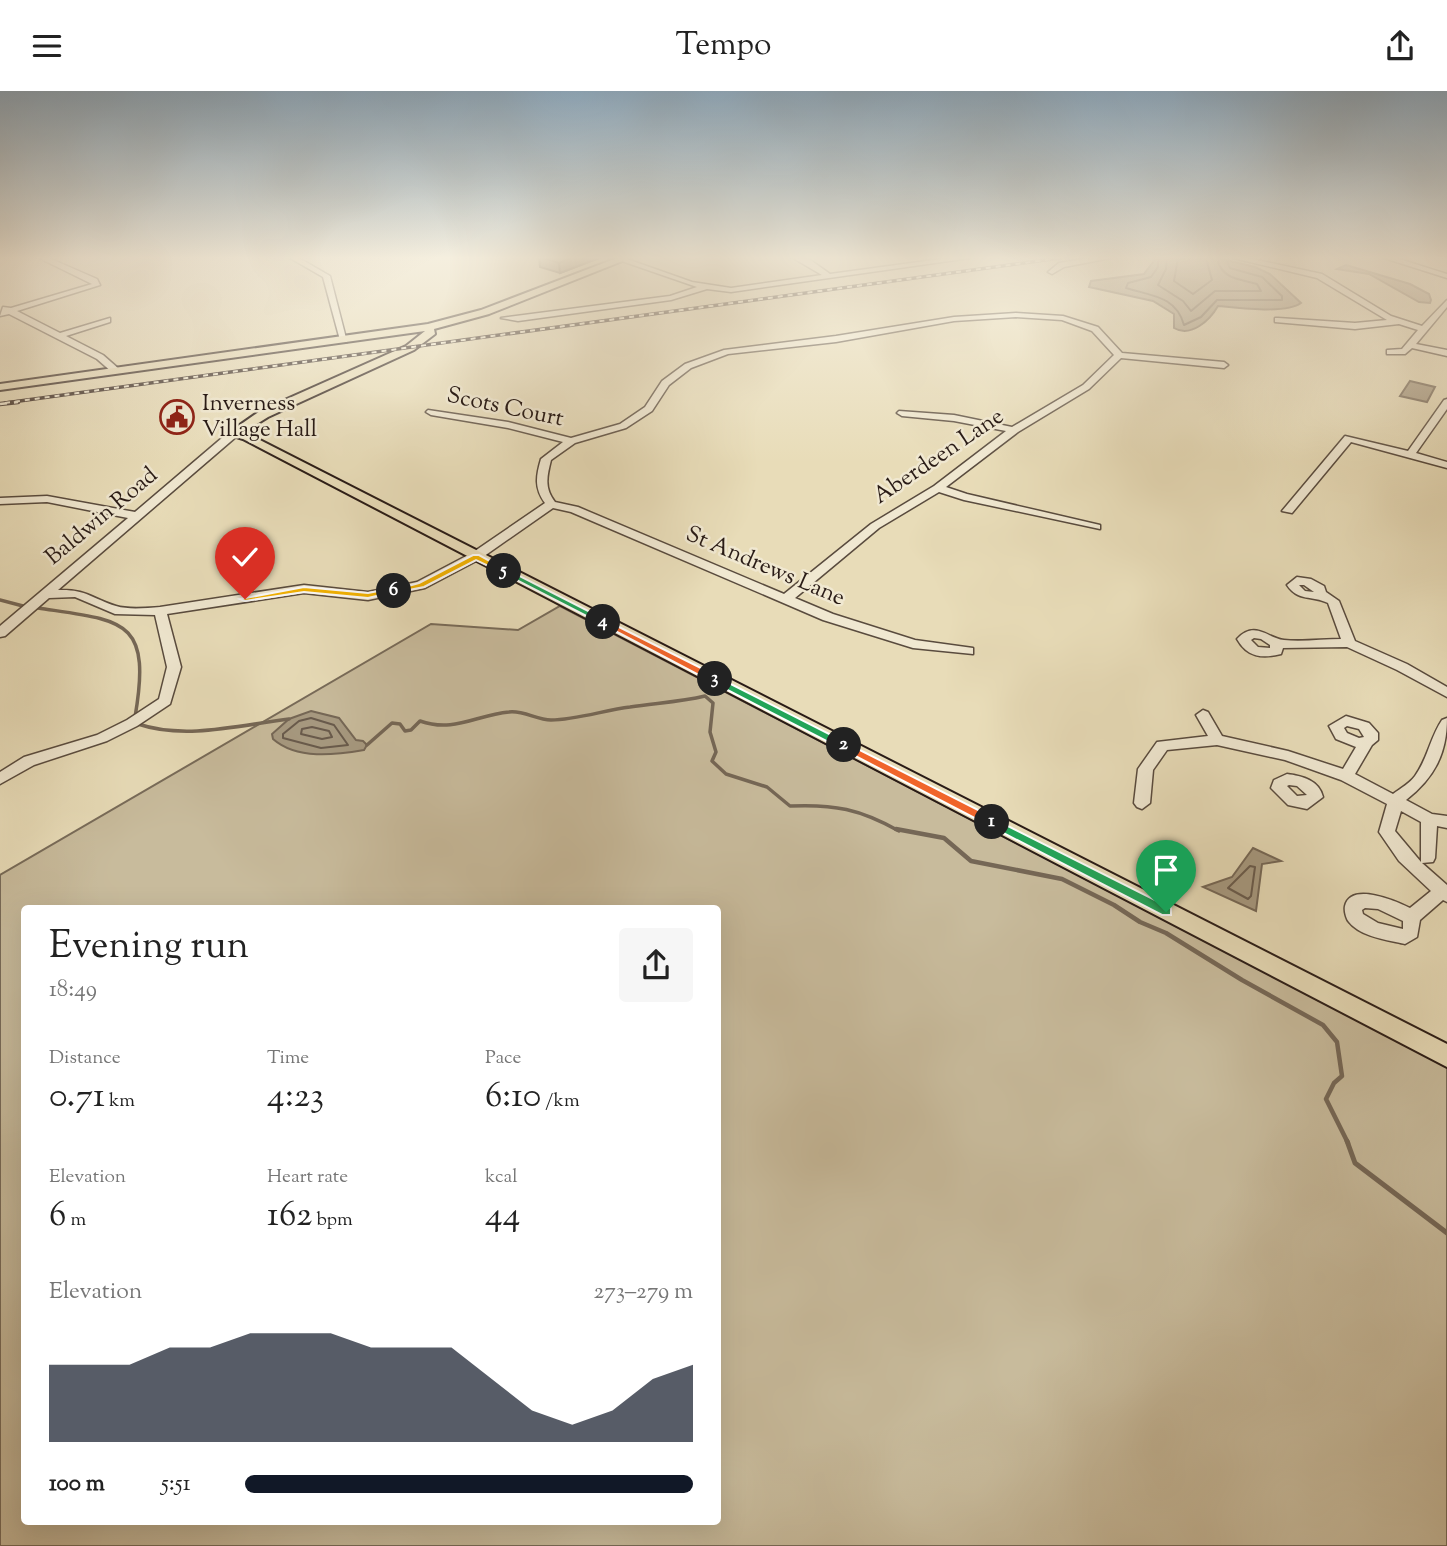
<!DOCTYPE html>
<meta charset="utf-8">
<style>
body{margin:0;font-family:"Sorts Mill Goudy",serif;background:#f6f6f6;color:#222;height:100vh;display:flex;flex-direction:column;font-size:26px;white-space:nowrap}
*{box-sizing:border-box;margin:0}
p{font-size:23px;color:#767676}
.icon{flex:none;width:38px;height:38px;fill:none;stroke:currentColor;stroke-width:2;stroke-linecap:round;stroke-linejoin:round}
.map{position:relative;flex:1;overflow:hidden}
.side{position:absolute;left:21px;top:814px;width:700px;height:620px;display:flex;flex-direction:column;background:#fff;border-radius:7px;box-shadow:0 7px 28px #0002}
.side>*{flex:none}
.pin{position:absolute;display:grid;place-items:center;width:60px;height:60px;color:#fff;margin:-72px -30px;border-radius:50% 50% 50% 0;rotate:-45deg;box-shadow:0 0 7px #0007}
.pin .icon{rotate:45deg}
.km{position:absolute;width:35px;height:35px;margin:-18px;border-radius:50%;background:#222;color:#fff;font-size:19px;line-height:35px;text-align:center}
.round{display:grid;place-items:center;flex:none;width:74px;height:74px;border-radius:7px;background:#f6f6f6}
.summary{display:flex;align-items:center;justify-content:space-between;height:119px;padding:0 28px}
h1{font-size:38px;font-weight:600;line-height:52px}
.stats{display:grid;grid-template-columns:repeat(3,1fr);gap:10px;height:119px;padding:7px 28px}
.stats div{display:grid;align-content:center}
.stats b{font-size:35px;font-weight:600}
.stats small{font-size:19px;font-weight:400}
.stats p{font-size:19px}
.chart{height:196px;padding:14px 28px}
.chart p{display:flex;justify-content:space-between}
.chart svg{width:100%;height:126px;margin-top:7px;fill:#111827;opacity:.7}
ul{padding:0 28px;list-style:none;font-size:23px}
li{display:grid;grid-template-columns:112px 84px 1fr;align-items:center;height:52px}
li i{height:18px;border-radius:9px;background:#111827}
header{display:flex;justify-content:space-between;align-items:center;height:91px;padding:0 28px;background:#fff;font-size:32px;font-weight:600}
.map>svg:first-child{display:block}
.green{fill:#c8bb9c;stroke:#786b59;stroke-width:2;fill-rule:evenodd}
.water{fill:#a79a81;stroke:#756756;stroke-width:2}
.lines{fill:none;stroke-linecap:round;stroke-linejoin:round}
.shore{stroke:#685a4c;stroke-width:2}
.stream-far2{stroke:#756756;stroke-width:3.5}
.stream-far1{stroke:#756756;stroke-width:4.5}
.stream{stroke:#756756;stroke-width:5}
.minor-casing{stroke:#594b3e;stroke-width:3}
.major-casing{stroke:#291b16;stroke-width:4}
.minor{fill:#f0e8d1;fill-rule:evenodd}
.major{fill:#e8dcb8;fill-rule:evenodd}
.rail-far1-casing{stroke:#291b16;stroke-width:3.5}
.rail-casing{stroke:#291b16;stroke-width:4.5}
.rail-far1{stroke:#f0e8d1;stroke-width:2;stroke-dasharray:5;stroke-linecap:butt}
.rail{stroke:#f0e8d1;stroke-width:2.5;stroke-dasharray:7;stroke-linecap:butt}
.wall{fill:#786d5b;stroke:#291b16;stroke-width:2}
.shaded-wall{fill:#62594a;stroke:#291b16;stroke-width:2}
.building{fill:#8c7f6a;stroke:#291b16;stroke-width:2}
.split-1{fill:#22a559;stroke:#fff;stroke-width:2}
.split-2{fill:#f0652b;stroke:#fff;stroke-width:2}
.split-3{fill:#22a559;stroke:#fff;stroke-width:2}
.split-4{fill:#f0652b;stroke:#fff;stroke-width:2}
.split-5{fill:#22a559;stroke:#fff;stroke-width:2}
.split-6{fill:#f5b400;stroke:#fff;stroke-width:2}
.split-7{fill:#f5b400;stroke:#fff;stroke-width:2}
.labels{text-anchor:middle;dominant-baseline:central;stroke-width:5;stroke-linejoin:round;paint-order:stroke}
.far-poi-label{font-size:23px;fill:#291b16;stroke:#f0e8d1;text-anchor:start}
.far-street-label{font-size:23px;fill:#291b16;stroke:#f0e8d1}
</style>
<header><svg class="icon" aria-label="menu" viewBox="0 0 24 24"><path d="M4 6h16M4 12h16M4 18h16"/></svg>Tempo<svg class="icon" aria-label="share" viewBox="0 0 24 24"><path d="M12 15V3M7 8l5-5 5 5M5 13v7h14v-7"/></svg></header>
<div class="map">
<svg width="1447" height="1455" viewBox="0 0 1447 1455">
<rect width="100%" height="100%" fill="#e8dcb8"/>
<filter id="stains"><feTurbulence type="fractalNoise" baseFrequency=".00286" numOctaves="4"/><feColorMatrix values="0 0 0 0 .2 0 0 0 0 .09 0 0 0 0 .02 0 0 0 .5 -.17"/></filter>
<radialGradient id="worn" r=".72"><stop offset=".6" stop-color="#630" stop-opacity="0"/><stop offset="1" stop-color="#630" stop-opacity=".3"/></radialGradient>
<path class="green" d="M560,515L1447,976V1455H0V784L431,533L518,539ZM24,817H718V1430H24Z"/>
<path class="water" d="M1156,167H1218L1255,176L1270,183L1301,212C1286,223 1237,217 1218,215C1210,229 1191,247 1174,237V223L1153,210L1089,196L1091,190L1144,183Z
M1346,174L1410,193L1429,203L1431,209L1430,212L1419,211L1369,183L1337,178Z
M1410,290L1435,296L1427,311L1400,305Z
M311,620L339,627L356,649L363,650L367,654L364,659C335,664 297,669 273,648L272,643L289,628Z
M1253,757L1281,770L1262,773L1256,820L1203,796L1232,786Z"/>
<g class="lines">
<path class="shore" d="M1158,167V176L1151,186L1128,192L1126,197C1152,205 1176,205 1184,234L1201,226L1217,209H1282V205L1262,186L1230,177L1225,167
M1167,167L1166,178L1158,194L1183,210L1191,220L1215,200H1261L1257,193C1239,188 1221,188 1217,167
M1178,167L1174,190L1193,203L1212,189L1206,167
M311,627L334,634L348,654L321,657L283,647V643L299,630Z
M312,636L329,640L332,646L322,648L301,643L302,638Z
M1250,775L1255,776L1251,805L1248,808L1228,797Z"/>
<path class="stream-far2" d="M0,509L23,515
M38,517C124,530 152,527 135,626
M138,633C185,649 241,634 289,628
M367,654L392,632L400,633L405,640L411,639L420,630C454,642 476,624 509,621C523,619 537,629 551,629C576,629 605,619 630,616C656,612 680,611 705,605L713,612L710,641L716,661L712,670L726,683L767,696L790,715C834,713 860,718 899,740"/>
<path class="stream-far1" d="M896,738L944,747L971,770L1062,788L1114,814L1140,831L1166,842L1242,889L1323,934L1337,951L1342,985L1334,992L1326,1008L1348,1052"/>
<path class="stream" d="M1347,1050L1355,1072L1447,1142"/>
<g class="minor-casing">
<path id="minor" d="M39,167H49L97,188L100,194L17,220L60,242L110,227V231L66,245L103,264L119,278V282H113L97,268L9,223L0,225L3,216L11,217L92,193Z
M290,167H299L330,185L347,251L340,249L323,186Z
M613,167H624L692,191L731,197L822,184L793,167L809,168L830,183L948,167H970L731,201L707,198L671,209L518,230L501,227L670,205L697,196Z
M1091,167H1111L1064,176L1052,183L1048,181L1059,172Z
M1233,167H1248L1322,183L1391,225L1422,235L1447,209V216L1416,253L1447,259V265L1412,257L1405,263H1387V259L1402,258L1418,239L1399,233L1355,238L1275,231V227H1278L1355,232L1387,229L1317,187Z
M1384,167H1396L1447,183V187Z
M1016,222L1063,225L1098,236L1122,262L1224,271L1228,274L1224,277L1121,267L1089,298L1018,341L946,396L967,403L1100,434V438L964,409L939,401L879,437L795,507L833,523L915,549L973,557V563L913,557L823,529L571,421L553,417L480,468L425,497L368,509L304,502L167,523L181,576L170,613L137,635L107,650L34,674L0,693V681L24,666L97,644L127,629L159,608L167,576L155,524L115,523L75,506L49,507L5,545L0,546V535L128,427L47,411L0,413V407L47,405L135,421L229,341H237V345L58,499C86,498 91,507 116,515C129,519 146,517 160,516L304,494L368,501L417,491L472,462L545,412C534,397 536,385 541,368L563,351L508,337L431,324L426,321L428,319L508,331L571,347L620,333L645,316L662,290L685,273L724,259L836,245L954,226ZM1016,226L1062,229L1092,240L1114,264L1083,294L1012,336L954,324L899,320L897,322L902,325L954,330L1006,340L934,395L871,433L784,503L578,416L555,411C544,397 547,385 551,369L575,352L626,337L652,320L669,294L691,277L728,263L836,251L954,230Z
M1447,308V318L1416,362L1447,371V377L1351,351L1292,422L1282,420L1345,345L1408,360L1444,309Z
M1297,486L1311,488L1324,495L1326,501L1339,510L1355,550L1407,573L1447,596V606L1397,579L1347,556L1283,557L1281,563C1262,568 1247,566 1237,548C1255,529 1267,547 1284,549C1302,551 1323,548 1341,548L1328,512C1312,504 1298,511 1287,494ZM1299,494H1304L1314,501L1305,500ZM1254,547L1261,548L1270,554V557L1258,556L1251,549Z
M1203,619L1208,621L1222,645L1288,660L1343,678L1356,656L1336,648L1329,635L1346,625L1369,632L1378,642V649L1372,654L1355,683L1393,703C1401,697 1410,692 1415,685C1428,667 1430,647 1442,629L1447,627C1447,663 1434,687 1406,709L1432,723L1447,725V737L1437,735L1435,767L1433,771L1422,772L1447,794V811L1443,809L1420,829L1417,846L1405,853C1388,849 1361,846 1349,831C1346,828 1344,819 1345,815C1351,790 1398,811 1410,817L1431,800L1399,770L1379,741L1387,713L1341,689L1285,669L1217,654L1167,659L1153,679L1150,712L1142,718L1137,716L1134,712L1138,678L1157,651L1208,645L1196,624ZM1347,635L1359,638L1364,646L1359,647L1347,642L1344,637ZM1401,720L1421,731V771L1395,740ZM1365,817L1378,818L1403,830V838L1378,832L1363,823L1362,819Z
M1287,683C1302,685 1319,689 1323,706L1307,718L1288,714L1271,697L1274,689ZM1289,694L1297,695L1307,704L1297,705L1287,695Z"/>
</g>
<g class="major-casing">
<path id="major" d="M617,167H630L489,223L434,238L435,243L414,259L268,326L244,341L1447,953V976L243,348L227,343L260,320L406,255L425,240L0,299V293L428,233L481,219Z"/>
</g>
<use href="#minor" class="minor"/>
<use href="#major" class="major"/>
<g class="rail-far1-casing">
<path id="rail-far1" d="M5,312L1060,167"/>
</g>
<g class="rail-casing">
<path id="rail" d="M0,313L18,311"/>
</g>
<use href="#rail-far1" class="rail-far1"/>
<use href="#rail" class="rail"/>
</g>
<path class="wall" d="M539,167H599L560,182L540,176Z"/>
<path class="shaded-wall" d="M570,167H599L560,182L559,172Z"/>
<path class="building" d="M544,167H570L559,172Z"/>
<linearGradient id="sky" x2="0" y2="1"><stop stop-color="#8eaabf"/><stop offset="0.45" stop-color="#f5efdf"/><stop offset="1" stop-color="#f5efdf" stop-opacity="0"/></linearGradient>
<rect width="1447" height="371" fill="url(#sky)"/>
<path class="split-1" d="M992,727L1171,817V824H1162L988,734L987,731Z"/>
<path class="split-2" d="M844,651L996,728L998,731L996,734H988L840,657L838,654Z"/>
<path class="split-3" d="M715,585L847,652L849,654L840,657L712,591L710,588Z"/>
<path class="split-4" d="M603,528L719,586L720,588L712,591L600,532L598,531Z"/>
<path class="split-5" d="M504,477L606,529L607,531L600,532L501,481Z"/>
<path class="split-6" d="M473,464H479L508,480L501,481L476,469L424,496L394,502L390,500L419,492Z"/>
<path class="split-7" d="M304,496L368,502L394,497L398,500L368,507L304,501L245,510L240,508Z"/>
<defs>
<g id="civic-ring" transform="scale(1.75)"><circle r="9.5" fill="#f0e8d1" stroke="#8f2418" stroke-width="1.5"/><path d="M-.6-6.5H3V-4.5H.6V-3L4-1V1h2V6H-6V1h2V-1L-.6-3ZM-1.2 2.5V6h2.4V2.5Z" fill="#8f2418"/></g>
</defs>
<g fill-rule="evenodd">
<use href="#civic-ring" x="177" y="326"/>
</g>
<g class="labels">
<g class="far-poi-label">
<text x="202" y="313">Inverness<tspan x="202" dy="26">Village Hall</tspan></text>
</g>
<g class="far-street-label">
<text transform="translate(505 317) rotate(12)">Scots Court</text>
<text transform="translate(939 366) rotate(-34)">Aberdeen Lane</text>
<text transform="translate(102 426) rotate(-40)">Baldwin Road</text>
<text transform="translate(765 476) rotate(23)">St Andrews Lane</text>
</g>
</g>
<rect width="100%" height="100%" filter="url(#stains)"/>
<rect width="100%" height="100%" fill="url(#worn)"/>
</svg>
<div class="pin" style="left:1166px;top:821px;background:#1e9e55"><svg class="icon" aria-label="arrive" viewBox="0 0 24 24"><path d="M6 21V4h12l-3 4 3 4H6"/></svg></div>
<div class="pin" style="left:245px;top:508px;background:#d93025"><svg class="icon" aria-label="check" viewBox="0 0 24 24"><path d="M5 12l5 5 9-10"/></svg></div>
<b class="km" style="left:992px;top:731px">1</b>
<b class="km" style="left:844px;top:654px">2</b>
<b class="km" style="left:715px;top:588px">3</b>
<b class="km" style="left:603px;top:531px">4</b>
<b class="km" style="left:504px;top:480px">5</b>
<b class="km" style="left:394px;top:500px">6</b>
<section class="side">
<div class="summary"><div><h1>Evening run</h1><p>18:49</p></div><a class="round"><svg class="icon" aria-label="share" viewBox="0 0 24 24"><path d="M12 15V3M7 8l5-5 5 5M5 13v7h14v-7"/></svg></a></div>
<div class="stats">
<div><p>Distance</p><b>0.71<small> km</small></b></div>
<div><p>Time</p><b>4:23</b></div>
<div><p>Pace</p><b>6:10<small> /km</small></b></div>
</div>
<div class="stats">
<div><p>Elevation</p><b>6<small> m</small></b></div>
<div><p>Heart rate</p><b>162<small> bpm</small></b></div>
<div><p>kcal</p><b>44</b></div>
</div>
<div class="chart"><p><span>Elevation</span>273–279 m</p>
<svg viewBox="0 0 160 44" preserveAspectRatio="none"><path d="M0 44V17L10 17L20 17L30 11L40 11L50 6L60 6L70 6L80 11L90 11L100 11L110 22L120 33L130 38L140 33L150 22L160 17V44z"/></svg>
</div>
<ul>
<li><b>100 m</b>5:51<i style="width:100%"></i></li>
</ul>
</section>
</div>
